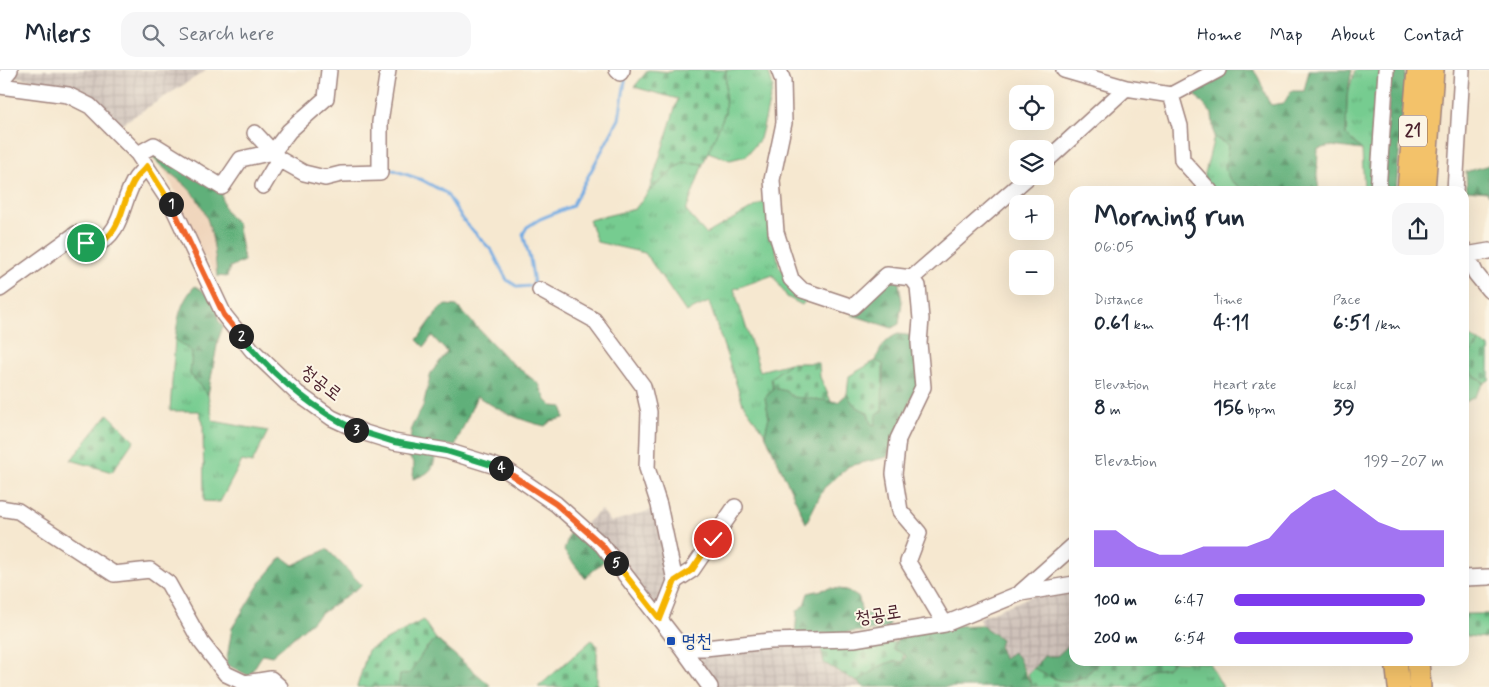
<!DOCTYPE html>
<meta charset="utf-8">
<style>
body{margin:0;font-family:Mynerve,"Poor Story",sans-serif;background:#f6f6f7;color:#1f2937;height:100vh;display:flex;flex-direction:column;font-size:19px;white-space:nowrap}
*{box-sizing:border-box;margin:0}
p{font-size:16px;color:#747a83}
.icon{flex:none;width:28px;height:28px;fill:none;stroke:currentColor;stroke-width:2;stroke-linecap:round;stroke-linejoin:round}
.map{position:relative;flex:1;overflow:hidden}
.details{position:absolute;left:1069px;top:116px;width:400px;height:480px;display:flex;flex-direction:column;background:#fff;border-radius:15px;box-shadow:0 5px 20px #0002}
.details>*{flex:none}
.buttons{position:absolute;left:1009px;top:15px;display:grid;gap:10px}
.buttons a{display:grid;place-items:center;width:45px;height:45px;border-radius:10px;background:#fff;box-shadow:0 5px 20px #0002;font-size:25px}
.pin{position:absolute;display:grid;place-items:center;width:42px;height:42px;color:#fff;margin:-21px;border:2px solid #fff;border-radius:50%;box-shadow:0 1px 5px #0007}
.km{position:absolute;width:25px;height:25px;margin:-12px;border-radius:50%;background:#222;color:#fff;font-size:14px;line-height:25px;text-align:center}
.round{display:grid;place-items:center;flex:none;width:52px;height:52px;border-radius:15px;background:#f6f6f7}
.head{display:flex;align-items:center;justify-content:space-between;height:85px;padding:0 25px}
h1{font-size:28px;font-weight:800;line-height:38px}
.metrics{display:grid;grid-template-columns:repeat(3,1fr);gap:8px;height:85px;padding:5px 25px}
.metrics div{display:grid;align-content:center}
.metrics b{font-size:21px;font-weight:800}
.metrics small{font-size:14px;font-weight:400}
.metrics p{font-size:14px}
.chart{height:140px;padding:10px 25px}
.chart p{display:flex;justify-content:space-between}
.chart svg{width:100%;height:90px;margin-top:5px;fill:#7c3aed;opacity:.7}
ul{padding:0 25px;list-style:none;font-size:16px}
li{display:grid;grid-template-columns:80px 60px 1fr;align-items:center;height:38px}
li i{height:12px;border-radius:6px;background:#7c3aed}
header{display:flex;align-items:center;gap:30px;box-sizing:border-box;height:70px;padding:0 25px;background:#fff;border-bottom:1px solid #e0e1e3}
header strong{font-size:24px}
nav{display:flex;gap:28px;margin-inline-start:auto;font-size:18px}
.search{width:350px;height:45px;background:#f6f6f7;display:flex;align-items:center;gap:12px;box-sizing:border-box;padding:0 18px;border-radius:15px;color:#747a83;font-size:19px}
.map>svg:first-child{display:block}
.built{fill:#f0d5bc}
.industrial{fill:url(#industrial-grid)}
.grass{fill:url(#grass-tufts);stroke:#60765e}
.forest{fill:url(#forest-firs);stroke:#556852}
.cemetery{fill:url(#cemetery-stones);stroke:#60765e}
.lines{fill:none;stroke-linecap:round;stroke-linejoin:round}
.stream{stroke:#73abe2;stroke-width:3}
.minor-casing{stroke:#a0847e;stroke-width:18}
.highway-casing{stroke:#a0847e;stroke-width:24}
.minor{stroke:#fff;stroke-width:15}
.highway{stroke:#f3c26a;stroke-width:21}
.split-1-casing{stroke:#fff;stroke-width:10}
.split-2-casing{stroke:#fff;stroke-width:10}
.split-3-casing{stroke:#fff;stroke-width:10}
.split-4-casing{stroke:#fff;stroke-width:10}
.split-5-casing{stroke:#fff;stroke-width:10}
.split-6-casing{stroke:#fff;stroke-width:10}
.split-1{stroke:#f5b400;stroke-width:6}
.split-2{stroke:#f0652b;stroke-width:6}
.split-3{stroke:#22a559;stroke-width:6}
.split-4{stroke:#22a559;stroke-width:6}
.split-5{stroke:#f0652b;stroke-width:6}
.split-6{stroke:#f5b400;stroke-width:6}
.transit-dot{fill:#1a4fb4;stroke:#fcf5e5;stroke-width:2}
.labels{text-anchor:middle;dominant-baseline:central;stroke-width:4;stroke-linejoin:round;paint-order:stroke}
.shield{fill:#fcf5e5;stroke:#7f5f63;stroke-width:1}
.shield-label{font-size:18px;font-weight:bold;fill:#4a1f2b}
.street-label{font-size:19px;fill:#4a1f2b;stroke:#fcf5e5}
.transit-label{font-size:19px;fill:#164399;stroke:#fcf5e5;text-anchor:start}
</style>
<header>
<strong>Milers</strong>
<div class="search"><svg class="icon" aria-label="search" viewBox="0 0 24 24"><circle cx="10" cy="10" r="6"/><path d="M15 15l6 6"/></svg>Search here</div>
<nav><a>Home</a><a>Map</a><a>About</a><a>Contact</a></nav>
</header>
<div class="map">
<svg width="1489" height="617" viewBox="0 0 1489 617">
<defs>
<pattern id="industrial-grid" width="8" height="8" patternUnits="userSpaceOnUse" patternTransform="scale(1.25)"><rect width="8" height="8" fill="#cec1b9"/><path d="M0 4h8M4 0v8" fill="none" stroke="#b2a59f"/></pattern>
<pattern id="grass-tufts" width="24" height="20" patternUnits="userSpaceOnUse" patternTransform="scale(1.25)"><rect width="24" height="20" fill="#76cc90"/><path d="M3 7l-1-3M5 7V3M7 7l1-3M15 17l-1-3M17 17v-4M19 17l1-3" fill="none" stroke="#63a576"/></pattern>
<pattern id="forest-firs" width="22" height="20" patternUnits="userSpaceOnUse" patternTransform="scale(1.25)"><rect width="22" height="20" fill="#60b07a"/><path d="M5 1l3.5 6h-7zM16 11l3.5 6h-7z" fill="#518f64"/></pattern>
<pattern id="cemetery-stones" width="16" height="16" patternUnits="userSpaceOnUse" patternTransform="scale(1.25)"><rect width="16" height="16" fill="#76cc90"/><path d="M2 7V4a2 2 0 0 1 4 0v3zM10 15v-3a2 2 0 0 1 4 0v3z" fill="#63a576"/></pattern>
</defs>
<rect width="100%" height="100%" fill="#fcf5e5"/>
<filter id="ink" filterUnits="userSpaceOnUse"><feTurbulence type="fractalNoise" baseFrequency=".02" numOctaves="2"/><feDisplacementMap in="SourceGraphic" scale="10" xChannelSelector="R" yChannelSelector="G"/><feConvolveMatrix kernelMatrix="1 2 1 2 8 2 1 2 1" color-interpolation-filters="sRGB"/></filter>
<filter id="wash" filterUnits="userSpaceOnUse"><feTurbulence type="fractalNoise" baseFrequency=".0096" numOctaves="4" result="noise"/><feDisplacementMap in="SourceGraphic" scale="20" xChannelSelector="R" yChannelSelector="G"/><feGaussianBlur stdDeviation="1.12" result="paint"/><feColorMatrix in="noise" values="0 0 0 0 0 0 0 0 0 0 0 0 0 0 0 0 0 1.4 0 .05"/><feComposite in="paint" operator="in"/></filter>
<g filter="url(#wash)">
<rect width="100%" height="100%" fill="#f6e8d0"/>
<path class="built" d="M163,99L176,107L199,129L213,166L217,206L199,179L178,126Z"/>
<path class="industrial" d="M14,0H207L120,55L88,28L56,14L10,6Z
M655,439L672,511L659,542L586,453L601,440L611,452Z
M1074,520V575L1068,576L1057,586H1044L1028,604L1018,587L1003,590L999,577L1001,569L981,555L979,548L1034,525Z
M793,574L821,577L824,593L864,617H713L691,582Z"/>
<path class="grass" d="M726,0H768L773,17L760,69L746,86L730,90L708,82L725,43Z
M1355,0H1381L1371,121H1364L1362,80L1346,65L1347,26Z
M1214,67L1228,75L1230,110L1245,121H1216L1203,111Z
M683,92L703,94L686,141L706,164L767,130L779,196L807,229L802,235L787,227L773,205L734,219L760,301L790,293L771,308L773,318L765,328L769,347L765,364L743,334L709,232L686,242L645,183L597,172L589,150L635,139L649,121Z
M1464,264L1480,272L1464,290Z
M175,269L193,282L190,304L208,325L213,351L268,361L252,393L242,391L220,432L204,431L203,353L199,341H170Z
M1464,297L1484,313L1474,327L1464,333Z
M1173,591L1209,593L1223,617H1136L1151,600L1167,598Z"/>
<path class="forest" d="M1226,0H1253C1262,9 1263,24 1271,35L1284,33L1291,21H1304L1309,0H1352L1347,26L1346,65L1362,80L1331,76L1318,79L1317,106L1319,121H1245L1230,110L1225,99L1228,75L1214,67L1212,44L1191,20Z
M1391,0H1406L1396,121H1383Z
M151,85L166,88L222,121C222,135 225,144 237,152L244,191L230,197L227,207L217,206C214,172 211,140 186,116C174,105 161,98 151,85Z
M1489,95V125L1487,122L1467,120L1466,102Z
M889,195L899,198L897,201L902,232L899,254L892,258L852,245L862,235L882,197Z
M195,216C207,223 219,235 218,250L223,256L218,270L208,325L190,304L192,282L175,269C178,248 180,232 195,216Z
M446,235L457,236L508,290L539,314L546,330L552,336L563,337L564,348L551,351L545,356C521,351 498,340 477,326L455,376L437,374C434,397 435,402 413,409L414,393L408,386L412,356L423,336L431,303L447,282L432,266L424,277L417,270L440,238Z
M898,264L914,266L918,312L887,387L849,396L824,418L806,453L765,364L769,347L765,328L773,318L787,321L793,327H807L838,332L847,324L854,335L868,343L871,354L876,344L882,341L883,295L875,291C880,279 885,269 898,264Z
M592,459L605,490L585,508L564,481L569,463Z
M327,479L362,515L322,543L272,586L263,584L249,606L226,594L232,558L260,513L282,487L293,495Z
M830,518L847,520L859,528L862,544C873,543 882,544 890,553L889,557L880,560L795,566L797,541L804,535L808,523Z
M981,555L1001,569L999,577L1003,589L1013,582L1018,587L1032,617H864L857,612C870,603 887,588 903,592L906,586L893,578L899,566L949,556Z
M436,569L490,615L489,617H398L400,605Z
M1074,575V591H1099C1081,617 1060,616 1034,598L1044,586H1057L1068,576Z"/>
<path class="cemetery" d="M648,0L671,2L673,0H726L725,43L703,94L683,92L649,121L678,29L634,17Z
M1480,272L1489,277V310L1484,313L1464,296V290Z
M875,291L883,294L882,341L876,344L875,355L871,354L868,343L854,335L847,324L849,306Z
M790,293H819L820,307L831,331L793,327L787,321L773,318L771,308Z
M108,344L134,370L112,402L71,390Z
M1464,544H1489V566L1486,568L1467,566L1464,563Z
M423,550L436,569L425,579L410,603L400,605L398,617H357L368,580Z
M592,570L597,575V617H538Z
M896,572L893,579L904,584L903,592C886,588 870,603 857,612L824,593L821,577Z
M1099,591H1173L1167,598L1151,600L1136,617H1032L1028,604L1034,598C1060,616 1081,617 1099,591Z"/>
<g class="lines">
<path class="stream" d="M388,98L422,110L446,123L463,150L492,181L507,210L518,217L531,216L534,213L530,189L523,164L527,157L540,149L572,136L619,49L626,5"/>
</g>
</g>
<g filter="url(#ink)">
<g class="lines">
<g class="minor-casing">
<path id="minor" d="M617,0L620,3L622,0
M779,0L783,11L784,53L772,110L776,162L791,209L802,220L853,237L887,205L912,208L1029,106
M1064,0L1126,18L1171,25
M0,12L10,0
M0,16L68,25L90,36L138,84L173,137L224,245L252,280L297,323L332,348L362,362L394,372L447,381L505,399L556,434L602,475L682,578H705L770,571L854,569L945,554L1021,523L1074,514
M255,63L279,89L263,116
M138,84L154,75L222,117L241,89L273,82L289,61L326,28L329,0
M279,89L304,103L325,108L341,104L380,103V52L388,0
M1045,92L1126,18
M1210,121L1182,90L1180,56L1171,25L1218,0
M1378,121L1386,0
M1455,121L1462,0
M1464,179L1476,204L1489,220
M1466,185L1489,181
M912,208L918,216L921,249L919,273L923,317L898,369L894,404L900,441L919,463L908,492L945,554
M0,219L76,164L87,173L94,176C125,162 120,131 136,108C139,104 143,100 147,97
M540,220L594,250L643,316L649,342L647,398L659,435L675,511L660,549
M0,438L18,441L114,504L150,500L168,513L201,572L226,604L245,613L271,609L280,617
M1464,508L1489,507
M675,511L692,500L735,437
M1021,522L1074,475
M682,578L710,617"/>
</g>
<g class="highway-casing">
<path id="highway" d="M1408,121L1418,0
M1424,121L1433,0
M1396,591L1399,617
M1418,591L1420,617"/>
</g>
<use href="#minor" class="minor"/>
<use href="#highway" class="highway"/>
</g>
</g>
<g class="lines" filter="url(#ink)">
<g class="split-1-casing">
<path id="split-1" d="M86,173L94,176C125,163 120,130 136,108C139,104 144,100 147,96L171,134"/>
</g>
<g class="split-2-casing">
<path id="split-2" d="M171,134L224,245L241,266"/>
</g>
<g class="split-3-casing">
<path id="split-3" d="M241,266C273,305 311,338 356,360"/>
</g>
<g class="split-4-casing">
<path id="split-4" d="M356,360L394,372L446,381L501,398"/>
</g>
<g class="split-5-casing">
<path id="split-5" d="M501,398L556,434L602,475L616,493"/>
</g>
<g class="split-6-casing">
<path id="split-6" d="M616,493L660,549L675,511L692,500L713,469"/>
</g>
<use href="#split-1" class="split-1"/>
<use href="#split-2" class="split-2"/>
<use href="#split-3" class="split-3"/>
<use href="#split-4" class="split-4"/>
<use href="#split-5" class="split-5"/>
<use href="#split-6" class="split-6"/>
</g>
<rect class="transit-dot" x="666" y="566" width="10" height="10" rx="2.5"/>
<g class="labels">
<rect class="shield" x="1399" y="45.5" width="28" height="31" rx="4"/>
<g class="shield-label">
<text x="1413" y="61">21</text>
</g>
<g class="street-label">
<text transform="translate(321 313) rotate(38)">청공로</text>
<text transform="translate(878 545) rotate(-9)">청공로</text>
</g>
<g class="transit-label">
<text x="681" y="571">명천</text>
</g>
</g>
</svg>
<div class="buttons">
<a><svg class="icon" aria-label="locate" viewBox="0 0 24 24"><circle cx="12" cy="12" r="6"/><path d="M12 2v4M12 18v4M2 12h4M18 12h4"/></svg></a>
<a><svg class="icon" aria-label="layers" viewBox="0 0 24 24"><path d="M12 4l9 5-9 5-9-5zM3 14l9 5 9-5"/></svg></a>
<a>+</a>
<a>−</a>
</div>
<div class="pin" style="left:86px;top:173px;background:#1e9e55"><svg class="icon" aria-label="arrive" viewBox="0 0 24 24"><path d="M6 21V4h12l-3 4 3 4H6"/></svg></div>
<div class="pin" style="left:713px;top:469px;background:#d93025"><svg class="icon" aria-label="check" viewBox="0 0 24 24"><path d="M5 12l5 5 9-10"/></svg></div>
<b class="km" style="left:171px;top:134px">1</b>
<b class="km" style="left:241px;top:266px">2</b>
<b class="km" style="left:356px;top:360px">3</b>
<b class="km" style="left:501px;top:398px">4</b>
<b class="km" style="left:616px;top:493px">5</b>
<section class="details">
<div class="head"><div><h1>Morning run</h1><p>06:05</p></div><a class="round"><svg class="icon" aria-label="share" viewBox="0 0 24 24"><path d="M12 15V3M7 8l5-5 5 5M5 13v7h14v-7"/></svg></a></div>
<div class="metrics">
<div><p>Distance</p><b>0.61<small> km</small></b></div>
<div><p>Time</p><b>4:11</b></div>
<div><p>Pace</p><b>6:51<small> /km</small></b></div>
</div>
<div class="metrics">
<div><p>Elevation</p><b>8<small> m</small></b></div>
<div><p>Heart rate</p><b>156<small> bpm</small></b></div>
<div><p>kcal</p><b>39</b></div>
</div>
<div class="chart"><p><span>Elevation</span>199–207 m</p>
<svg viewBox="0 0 160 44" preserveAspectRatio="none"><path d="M0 44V26L10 26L20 34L30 38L40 38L50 34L60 34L70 34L80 30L90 18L100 10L110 6L120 14L130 22L140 26L150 26L160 26V44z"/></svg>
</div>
<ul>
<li><b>100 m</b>6:47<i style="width:91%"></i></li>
<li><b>200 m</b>6:54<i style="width:85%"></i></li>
</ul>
</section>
</div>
